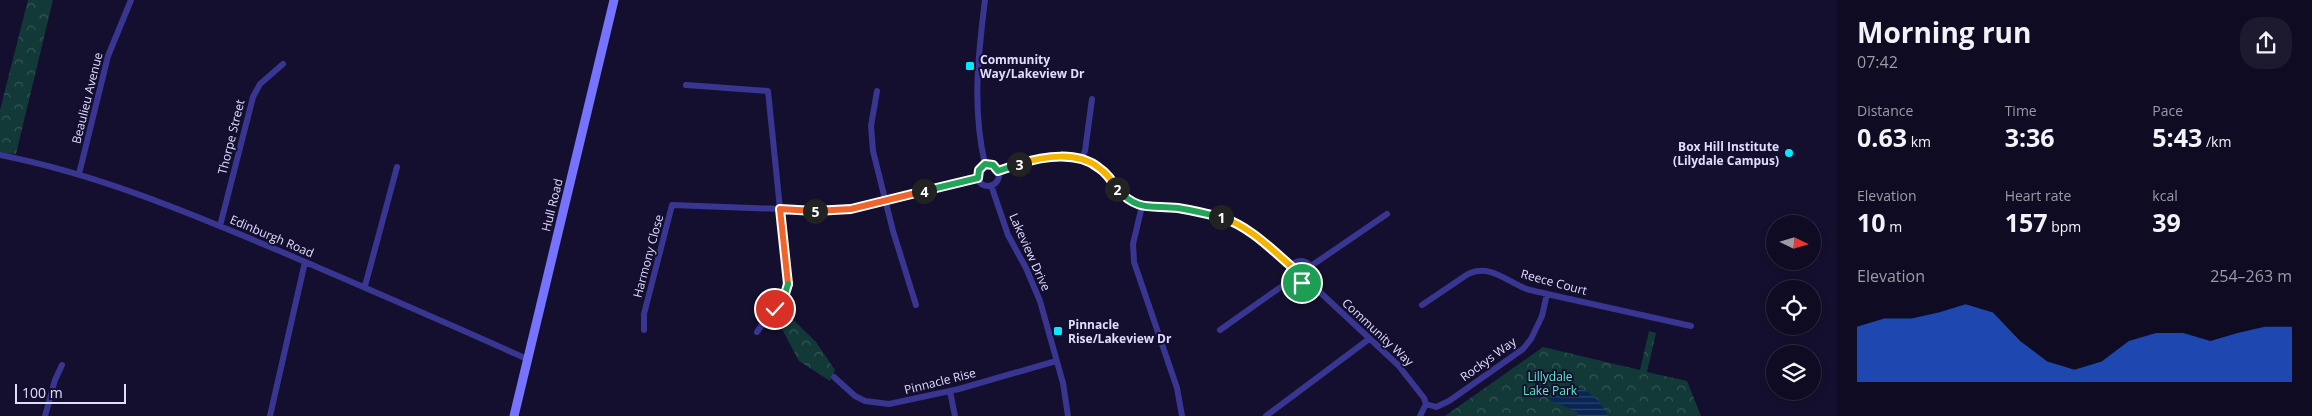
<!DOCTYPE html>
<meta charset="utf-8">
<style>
body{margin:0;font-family:"Open Sans",sans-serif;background:#1d192f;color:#f1f3f6;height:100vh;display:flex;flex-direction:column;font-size:19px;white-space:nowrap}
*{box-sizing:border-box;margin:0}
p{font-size:16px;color:#9b9ba5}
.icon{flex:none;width:28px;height:28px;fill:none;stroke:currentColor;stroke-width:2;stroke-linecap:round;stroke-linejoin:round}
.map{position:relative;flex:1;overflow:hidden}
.panel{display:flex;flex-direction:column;background:#0f0b22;width:475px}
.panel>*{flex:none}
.needle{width:32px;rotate:95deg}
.controls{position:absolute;left:1766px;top:215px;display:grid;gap:10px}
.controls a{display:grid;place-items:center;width:55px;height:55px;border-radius:50%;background:#0f0b22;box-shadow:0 2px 8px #0003,0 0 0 1px #2f2b40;font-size:25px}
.scale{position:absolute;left:15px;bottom:12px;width:111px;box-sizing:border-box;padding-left:5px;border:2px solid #e0dcff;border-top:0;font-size:14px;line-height:18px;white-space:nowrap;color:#e0dcff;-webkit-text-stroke:4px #140f2e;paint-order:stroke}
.pin{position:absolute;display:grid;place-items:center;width:42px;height:42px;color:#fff;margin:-21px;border:2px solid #fff;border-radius:50%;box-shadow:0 1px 5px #0007}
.km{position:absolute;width:25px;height:25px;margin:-12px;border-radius:50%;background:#222;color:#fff;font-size:14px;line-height:25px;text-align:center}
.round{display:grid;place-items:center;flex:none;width:52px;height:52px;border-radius:20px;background:#1d192f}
.head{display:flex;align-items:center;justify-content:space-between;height:85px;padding:0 20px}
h1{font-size:28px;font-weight:700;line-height:38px}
.metrics{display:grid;grid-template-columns:repeat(3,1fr);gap:8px;height:85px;padding:5px 20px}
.metrics div{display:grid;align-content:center}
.metrics b{font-size:25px;font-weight:700}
.metrics small{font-size:14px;font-weight:400}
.metrics p{font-size:14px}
.chart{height:140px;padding:10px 20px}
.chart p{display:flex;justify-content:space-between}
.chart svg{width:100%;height:90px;margin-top:5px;fill:#2563eb;opacity:.7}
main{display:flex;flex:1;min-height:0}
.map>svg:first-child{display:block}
.park{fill:url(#park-crowns)}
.water{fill:url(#water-rules)}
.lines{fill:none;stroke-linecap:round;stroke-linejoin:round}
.minor{stroke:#393691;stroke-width:6}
.secondary{stroke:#7573ff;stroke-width:9}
.split-1-casing{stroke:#fff;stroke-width:10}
.split-2-casing{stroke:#fff;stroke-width:10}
.split-3-casing{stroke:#fff;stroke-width:10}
.split-4-casing{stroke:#fff;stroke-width:10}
.split-5-casing{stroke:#fff;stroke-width:10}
.split-6-casing{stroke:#fff;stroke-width:10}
.split-7-casing{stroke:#fff;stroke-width:10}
.split-1{stroke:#f5b400;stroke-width:6}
.split-2{stroke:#22a559;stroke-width:6}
.split-3{stroke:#f5b400;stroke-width:6}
.split-4{stroke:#22a559;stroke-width:6}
.split-5{stroke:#f0652b;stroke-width:6}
.split-6{stroke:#f0652b;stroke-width:6}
.split-7{stroke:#22a559;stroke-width:6}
.poi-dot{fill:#08e9ff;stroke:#140f2e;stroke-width:2}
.labels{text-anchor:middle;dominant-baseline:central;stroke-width:4;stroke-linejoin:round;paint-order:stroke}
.poi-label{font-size:12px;font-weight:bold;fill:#e0dcff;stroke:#140f2e;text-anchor:start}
.street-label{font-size:12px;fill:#e0dcff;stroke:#140f2e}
.park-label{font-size:12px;fill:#5cebc6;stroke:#140f2e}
</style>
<main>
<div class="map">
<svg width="1837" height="416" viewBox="0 0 1837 416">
<defs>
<pattern id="park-crowns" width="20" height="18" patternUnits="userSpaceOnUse" patternTransform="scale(1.25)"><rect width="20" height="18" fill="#123937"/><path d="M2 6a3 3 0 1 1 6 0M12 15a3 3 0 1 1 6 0" fill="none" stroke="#345555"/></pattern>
<pattern id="water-rules" width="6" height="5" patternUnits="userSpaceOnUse" patternTransform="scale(1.25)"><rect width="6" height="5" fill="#082554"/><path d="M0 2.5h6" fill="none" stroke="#2c446e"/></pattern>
</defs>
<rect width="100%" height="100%" fill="#140f2e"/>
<path class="park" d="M28,0H53L16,154L0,153V110Z
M779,306L816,342L835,370L830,381L799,361L774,314Z
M1649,331L1656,333L1647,372L1687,381L1701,416H1445L1543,347L1640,370Z"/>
<path class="water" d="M1563,386C1585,386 1598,396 1608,416H1577V412L1548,399Z"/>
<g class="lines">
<path class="minor" d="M985,0C978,56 972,109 985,164
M686,85L768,91L788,287L757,332
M877,91L871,126L873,151L893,231L916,305
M0,155C96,174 185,211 275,249C359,285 443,321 527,359
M1081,159L1085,151L1092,99
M977 175a11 11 0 1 1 22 0a11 11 0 1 1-22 0Z
M998,171C1031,160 1079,143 1106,174C1118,187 1124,200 1142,206C1155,210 1167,207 1180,209C1201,212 1227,216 1245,227C1263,237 1277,254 1292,267
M79,174L108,56L131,0
M991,185L1008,235L1026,268L1040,301L1063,383L1068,416
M1142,206L1133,244L1134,262L1177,388L1182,416
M220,226L253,97L260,84L283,64
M1290 272a11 11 0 1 1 22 0a11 11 0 1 1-22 0Z
M1311,266L1387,214
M1308,281L1398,365L1424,398L1426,404
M365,286L397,167
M1422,305L1468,274C1489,264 1505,280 1524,288C1531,291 1540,292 1547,294L1691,326
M644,330V314L672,205L834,211L851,209L978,178
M1220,330L1292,279
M834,377L855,396L865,401L889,404L959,389L1056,361
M950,391L955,416
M1426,404L1436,407L1449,401L1523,349L1531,339L1542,316L1547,294
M45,416L55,380L62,365
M270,416L305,262
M1266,416L1369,339
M1420,416L1426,404"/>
<path class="secondary" d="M514,416L614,0"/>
</g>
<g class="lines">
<g class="split-1-casing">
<path id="split-1" d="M1221,217C1250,227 1269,247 1292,267L1290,273L1292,278L1302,283"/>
</g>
<g class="split-2-casing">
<path id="split-2" d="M1117,189C1138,212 1151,205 1178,208C1192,210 1207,214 1221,217"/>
</g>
<g class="split-3-casing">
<path id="split-3" d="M1019,164C1044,156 1078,151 1099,168C1107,173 1112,181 1117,189"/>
</g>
<g class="split-4-casing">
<path id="split-4" d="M924,191L978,178L979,170L985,164L993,165L998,171L1019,164"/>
</g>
<g class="split-5-casing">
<path id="split-5" d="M815,211L851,209L924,191"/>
</g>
<g class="split-6-casing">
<path id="split-6" d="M788,284L780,209L815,211"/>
</g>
<g class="split-7-casing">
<path id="split-7" d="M775,309L785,294L788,284"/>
</g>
<use href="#split-1" class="split-1"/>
<use href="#split-2" class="split-2"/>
<use href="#split-3" class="split-3"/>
<use href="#split-4" class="split-4"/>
<use href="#split-5" class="split-5"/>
<use href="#split-6" class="split-6"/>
<use href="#split-7" class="split-7"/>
</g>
<g class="poi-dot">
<rect x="965" y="61" width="10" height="10" rx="2.5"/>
<circle cx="1789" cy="153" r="5"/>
<rect x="1053" y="326" width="10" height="10" rx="2.5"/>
</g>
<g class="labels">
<g class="poi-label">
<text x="980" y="59">Community<tspan x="980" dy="14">Way/Lakeview Dr</tspan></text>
<text x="1779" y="146" text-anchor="end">Box Hill Institute<tspan x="1779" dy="14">(Lilydale Campus)</tspan></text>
<text x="1068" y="324">Pinnacle<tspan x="1068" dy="14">Rise/Lakeview Dr</tspan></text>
</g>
<g class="street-label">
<text transform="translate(87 98) rotate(-76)">Beaulieu Avenue</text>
<text transform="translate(231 137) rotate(-76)">Thorpe Street</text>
<text transform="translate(552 205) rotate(-76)">Hull Road</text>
<text transform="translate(272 236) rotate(23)">Edinburgh Road</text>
<text transform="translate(1030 252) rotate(66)">Lakeview Drive</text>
<text transform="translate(648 256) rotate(-75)">Harmony Close</text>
<text transform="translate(1554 282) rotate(15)">Reece Court</text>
<text transform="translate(1378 332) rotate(43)">Community Way</text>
<text transform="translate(1488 359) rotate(-36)">Rockys Way</text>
<text transform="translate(940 381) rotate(-14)">Pinnacle Rise</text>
</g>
<g class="park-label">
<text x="1550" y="376">Lillydale<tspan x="1550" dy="14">Lake Park</tspan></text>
</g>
</g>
</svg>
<div class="controls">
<a><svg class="needle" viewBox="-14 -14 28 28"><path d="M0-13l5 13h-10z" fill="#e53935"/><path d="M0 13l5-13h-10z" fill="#9b9ba5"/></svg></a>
<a><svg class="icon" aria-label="locate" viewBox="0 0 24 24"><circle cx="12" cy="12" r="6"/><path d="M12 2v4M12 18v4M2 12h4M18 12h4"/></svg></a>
<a><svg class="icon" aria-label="layers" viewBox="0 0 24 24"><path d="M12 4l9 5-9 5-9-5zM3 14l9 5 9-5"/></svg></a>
</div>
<div class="scale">100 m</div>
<div class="pin" style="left:1302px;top:283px;background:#1e9e55"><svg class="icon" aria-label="arrive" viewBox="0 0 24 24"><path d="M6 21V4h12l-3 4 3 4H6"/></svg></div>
<div class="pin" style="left:775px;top:309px;background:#d93025"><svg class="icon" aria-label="check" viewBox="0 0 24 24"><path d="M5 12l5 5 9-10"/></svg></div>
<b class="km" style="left:1221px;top:217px">1</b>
<b class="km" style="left:1117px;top:189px">2</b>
<b class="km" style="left:1019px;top:164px">3</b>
<b class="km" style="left:924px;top:191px">4</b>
<b class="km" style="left:815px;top:211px">5</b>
</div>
<section class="panel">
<div class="head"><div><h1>Morning run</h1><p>07:42</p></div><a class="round"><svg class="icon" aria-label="share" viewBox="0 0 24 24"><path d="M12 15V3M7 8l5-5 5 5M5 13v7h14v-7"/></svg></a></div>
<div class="metrics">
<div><p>Distance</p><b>0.63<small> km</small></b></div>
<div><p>Time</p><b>3:36</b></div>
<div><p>Pace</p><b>5:43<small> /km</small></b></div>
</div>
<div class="metrics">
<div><p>Elevation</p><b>10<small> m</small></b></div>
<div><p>Heart rate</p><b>157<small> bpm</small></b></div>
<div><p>kcal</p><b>39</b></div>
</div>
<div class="chart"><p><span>Elevation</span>254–263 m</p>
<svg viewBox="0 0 160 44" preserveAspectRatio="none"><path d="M0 44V17L10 13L20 13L30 10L40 6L50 10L60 24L70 34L80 38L90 34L100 24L110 20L120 20L130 24L140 20L150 17L160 17V44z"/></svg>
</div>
</section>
</main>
